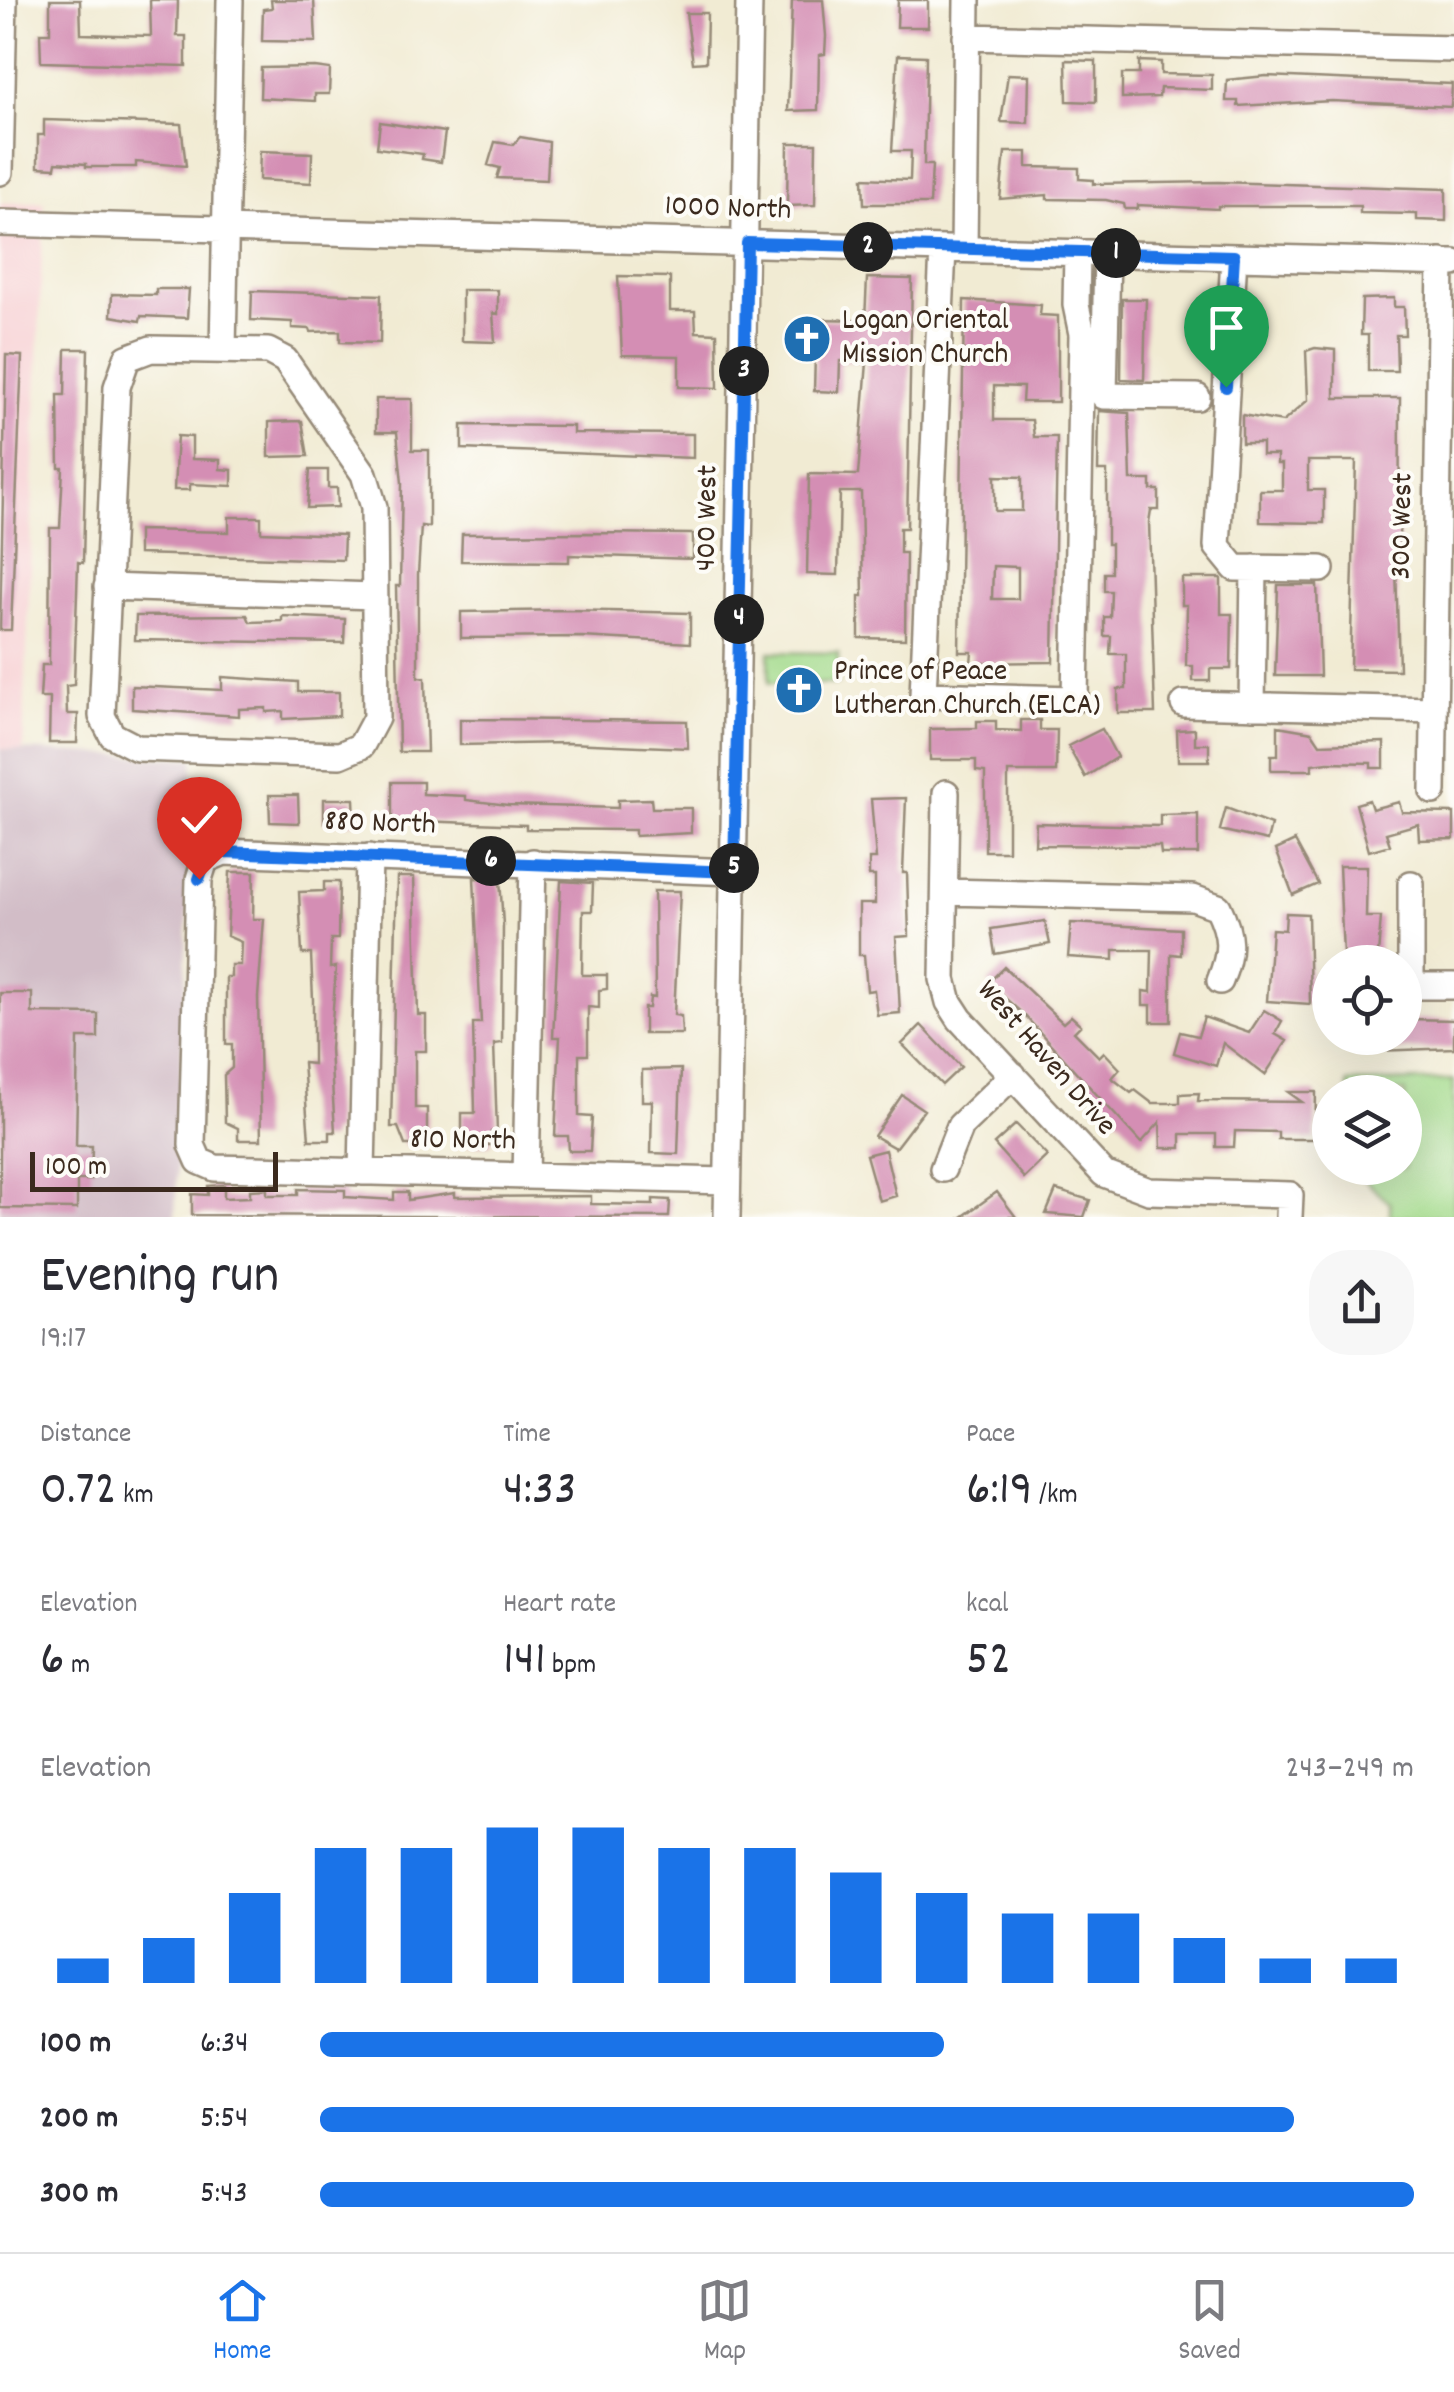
<!DOCTYPE html>
<meta charset="utf-8">
<style>
body{margin:0;font-family:Dekko,sans-serif;background:#f7f7f7;color:#2b2b33;height:100vh;display:flex;flex-direction:column;font-size:38px;white-space:nowrap}
*{box-sizing:border-box;margin:0}
p{font-size:32px;color:#7c7c81}
.icon{flex:none;width:55px;height:55px;fill:none;stroke:currentColor;stroke-width:2;stroke-linecap:round;stroke-linejoin:round}
.map{position:relative;height:1217px;overflow:hidden}
.sheet{display:flex;flex-direction:column;background:#fff;flex:1}
.sheet>*{flex:none}
.buttons{position:absolute;left:1312px;top:945px;display:grid;gap:20px}
.buttons a{display:grid;place-items:center;width:110px;height:110px;border-radius:50%;background:#fff;box-shadow:0 10px 40px #0002;font-size:50px}
.scale{position:absolute;left:30px;bottom:25px;width:248px;box-sizing:border-box;padding-left:10px;border:5px solid #3b2a1e;border-top:0;font-size:28px;line-height:35px;white-space:nowrap;color:#3b2a1e;-webkit-text-stroke:8px #fdfcf7;paint-order:stroke}
.pin{position:absolute;display:grid;place-items:center;width:85px;height:85px;color:#fff;margin:-102px -42px;border-radius:50% 50% 50% 0;rotate:-45deg;box-shadow:0 0 10px #0007}
.pin .icon{rotate:45deg}
.km{position:absolute;width:50px;height:50px;margin:-25px;border-radius:50%;background:#222;color:#fff;font-size:28px;line-height:50px;text-align:center}
.round{display:grid;place-items:center;flex:none;width:105px;height:105px;border-radius:40px;background:#f7f7f7}
.overview{display:flex;align-items:center;justify-content:space-between;height:170px;padding:0 40px}
h1{font-size:55px;font-weight:600;line-height:75px}
.metrics{display:grid;grid-template-columns:repeat(3,1fr);gap:15px;height:170px;padding:10px 40px}
.metrics div{display:grid;align-content:center}
.metrics b{font-size:50px;font-weight:600}
.metrics small{font-size:28px;font-weight:400}
.metrics p{font-size:28px}
.chart{height:280px;padding:20px 40px}
.chart p{display:flex;justify-content:space-between}
.chart svg{width:100%;height:180px;margin-top:10px;stroke:#1a73e8;stroke-width:6}
ul{padding:0 40px;list-style:none;font-size:32px}
li{display:grid;grid-template-columns:160px 120px 1fr;align-items:center;height:75px}
li i{height:25px;border-radius:12px;background:#1a73e8}
.tab-bar{display:flex;justify-content:space-around;align-items:center;height:140px;border-top:2px solid #e1e1e2;background:#fff;font-size:28px;color:#7c7c81}
.tab-bar a{display:grid;justify-items:center;gap:5px}
.tab-bar .current{color:#1a73e8}
.map>svg:first-child{display:block}
.built{fill:#f7cfd3}
.industrial{fill:#d2bdc7}
.green{fill:#a3da8b;stroke:#6f8254;stroke-width:2.5}
.building{fill:#d48eb4;fill-rule:evenodd}
.lines{fill:none;stroke-linecap:round;stroke-linejoin:round}
.minor-casing{stroke:#968a78;stroke-width:30}
.minor{stroke:#fff;stroke-width:25}
.route-casing{stroke:#fff;stroke-width:20}
.route{stroke:#1a73e8;stroke-width:12}
.labels{text-anchor:middle;dominant-baseline:central;stroke-width:8;stroke-linejoin:round;paint-order:stroke}
.street-label{font-size:30px;fill:#3b2a1e;stroke:#fdfcf7}
.poi-label{font-size:30px;fill:#3b2a1e;stroke:#fdfcf7;text-anchor:start}
</style>
<div class="map">
<svg width="1454" height="1217" viewBox="0 0 1454 1217">
<rect width="100%" height="100%" fill="#fdfcf7"/>
<filter id="ink" filterUnits="userSpaceOnUse"><feTurbulence type="fractalNoise" baseFrequency=".01" numOctaves="2"/><feDisplacementMap in="SourceGraphic" scale="20" xChannelSelector="R" yChannelSelector="G"/><feConvolveMatrix kernelMatrix="1 2 1 2 8 2 1 2 1" color-interpolation-filters="sRGB"/></filter>
<filter id="wash" filterUnits="userSpaceOnUse"><feTurbulence type="fractalNoise" baseFrequency=".0048" numOctaves="4" result="noise"/><feDisplacementMap in="SourceGraphic" scale="40" xChannelSelector="R" yChannelSelector="G"/><feGaussianBlur stdDeviation="2.25" result="paint"/><feColorMatrix in="noise" values="0 0 0 0 0 0 0 0 0 0 0 0 0 0 0 0 0 1.4 0 .05"/><feComposite in="paint" operator="in"/></filter>
<g filter="url(#wash)">
<rect width="100%" height="100%" fill="#f1ebd3"/>
<path class="built" d="M44,202L23,750L0,749V203Z"/>
<path class="industrial" d="M0,749L194,759L175,1217H0Z"/>
<path class="green" d="M769,652L838,653V684L769,683Z
M1454,1080V1217H1390V1203L1350,1168H1405V1092H1348V1083Z"/>
<g id="blocks">
<path class="building" d="M50,0H80L81,34L151,36L150,0H178L177,36H186V66L41,62L40,33H50Z
M271,0H314L316,42L262,41L263,9L272,8Z
M792,0H823L826,36L825,54L819,55L818,110L788,111Z
M898,0H928V27H897Z
M686,13H707L706,62L693,63Z
M898,55L926,56L924,165H932L930,204H864L863,178L910,180L911,151H892Z
M1066,60L1096,61V102L1067,101Z
M1139,61L1161,62V74L1212,75V90L1160,88L1159,97L1122,98V74H1139Z
M315,67L330,69L329,94H315V101L260,98L261,68Z
M1008,74L1029,75L1028,123L1001,122Z
M1266,76L1452,84L1451,107L1332,101L1238,106V101H1226L1227,80Z
M44,120L181,124L186,166L136,162V167H86V164L56,162L55,168L38,167V135H44Z
M380,122L445,132L441,162L422,159L423,154L377,148Z
M520,137L549,142L547,180L497,178L500,168L488,165L495,142L513,145Z
M788,143H816L815,205L787,206Z
M260,151L312,153L311,183L259,180Z
M1005,152H1027V167L1079,168V179L1093,180V184L1218,182L1446,189V221L1417,220V214L1360,213V206H1218V209L1138,205V209H1125L1124,204L1106,200L1047,199V195L1000,199Z
M618,276L670,277V311H695L696,332L717,333L718,388L679,387V356L622,355Z
M867,278L912,279L907,528H900V553H906L905,639L859,638V596H863L861,492H840L838,575L807,574L809,474L858,475L867,362L840,361L839,392L814,391L816,319L865,320Z
M156,289H189L187,318L141,316L140,321L111,316L112,294L156,295Z
M462,290H498V314L493,313L495,342L462,341Z
M252,291L381,295L380,343L340,342V331L311,332L310,329L292,328V322L251,320Z
M1394,298V307H1404L1405,335H1396L1397,371H1368V335H1361L1362,299Z
M1122,299H1146L1144,380L1121,379Z
M964,300L1041,305L1040,315L1058,316V402H1022L1023,387L994,386V420H1032L1034,437H1057L1053,662L971,663L972,652H959ZM995,476L1022,477V511H995ZM993,566L1018,567V599H992Z
M1315,348L1335,350V398H1400L1399,566H1396L1399,670L1350,669L1356,461H1308V490H1324V523L1260,522V490H1282V464H1277V455H1262V443H1242V415L1283,422L1308,400L1306,351Z
M66,349H88L83,563L78,562L74,685L66,686L67,714H78L77,743H49L50,698H40L42,665H49L50,528H60L63,468H59L58,395H65Z
M6,355L22,356L11,630H0Z
M376,399H412V450H429V527L421,526L418,574V677L425,678L427,752H399L396,586H400L402,483L397,432H376Z
M1099,411L1129,413L1131,480H1151V490H1159V510H1151L1149,522L1155,713H1118V689H1126V654H1110L1111,636H1104V617H1110L1111,591H1104V573H1111V544H1107V471H1098Z
M302,421L308,456L269,457V422Z
M462,425L573,426V433L693,434V458L462,449Z
M177,436L192,437V459L220,460V469L232,470V486L190,484V490H174Z
M310,470H328V488H337L338,507L307,508Z
M229,517H261V532L344,535L343,560L138,554V530L229,532Z
M586,533L693,534V559L569,555V562L461,561L462,534Z
M1182,578H1221V614H1232L1231,669H1210V681H1193V666H1186L1187,605H1182Z
M1278,585H1317L1320,676H1275Z
M568,610L690,613V643L582,637L461,638V612Z
M247,615L250,622L282,621V616L345,619L344,643L135,640L136,616Z
M222,677L298,682V692H339V716L283,719V711L266,712V708L239,709V716L132,709V686L222,690Z
M460,719L687,721L688,748L568,743L460,745Z
M1021,720H1040V730H1057L1056,772H1008V851H985V772L976,771V760H930V729L977,728V721H996V730L1021,731Z
M1278,726L1312,732L1320,744L1384,742V768H1371V763L1328,762L1312,764V770H1271V755H1278Z
M1102,729L1117,757L1085,777L1068,746Z
M1195,729V744H1209V761H1178L1177,730Z
M392,782H423V794L466,796V800L508,805L618,808V800L651,799L652,808H691V833L635,836V830L526,829V825L392,820Z
M269,795H298L299,823L270,822Z
M906,798L903,873H907L909,936L896,937L900,1013L877,1015L874,990L867,991L864,955H859V904H875V876H869V859H876L871,799Z
M324,799H354L355,823L324,822Z
M1369,800L1372,809L1399,802L1402,812L1454,813V839L1419,840L1418,824L1386,833L1390,845L1369,851L1356,804Z
M1226,808L1271,825L1267,841L1220,830Z
M1198,814V854H1161L1160,846L1035,845L1036,823L1160,826V815Z
M1295,841L1318,884L1293,895L1276,850Z
M1339,866H1367L1366,917H1381L1378,955L1343,954Z
M230,872H254L253,919H264L258,997L261,1140H238V1128L225,1122L224,1075L232,1068V1044H226V977H231V965H240L241,942L227,936Z
M397,877H414L418,1015H426V1051H415V1108H427V1145H405L398,1127H391Z
M474,878L500,879L503,925L502,1043L494,1044L497,1132H491V1145H462V1113H475L473,1023H481Z
M561,881L593,883L592,911H583L582,975H607V989L599,990V1008L588,1007V1055H579V1116L592,1117L590,1151H569L568,1136H555L560,1037H553Z
M324,882H339L338,939H331L330,968L336,967L330,1049L335,1132H330V1140H309L303,1063L313,1064V1000L311,954H302L299,892L324,891Z
M654,891H680L674,1015L681,1016L682,1034H644V1008H649L650,997L655,998Z
M1286,913L1308,914L1310,1004L1267,1001L1272,929L1285,930Z
M1045,921L1050,944L995,954L991,929Z
M1071,923L1181,929V955L1171,954V1022H1151V1005H1143V991L1151,992L1152,950H1114V960L1068,957Z
M1004,967L1063,1023L1071,1016L1081,1025L1074,1032L1099,1057L1104,1052L1120,1069L1112,1078L1131,1093L1135,1090L1152,1103H1180V1094L1199,1093L1198,1101L1302,1102L1288,1092H1316L1315,1139H1278V1132L1235,1131L1234,1147H1216V1134H1181V1148H1161L1160,1122L1141,1143L1024,1015L988,983Z
M0,993H32V1013L98,1014V1038H78L76,1146H92L91,1180H77V1209L0,1208Z
M1264,1010L1282,1021L1275,1034L1287,1041L1265,1075L1223,1043L1216,1066L1174,1053L1180,1032L1198,1036L1204,1017L1249,1033Z
M1405,1019L1454,1020V1048L1378,1051V1038H1405Z
M921,1025L961,1067L942,1085L902,1044Z
M681,1069L678,1154L651,1153L652,1101H642V1070Z
M902,1095L924,1110L895,1148L874,1136Z
M1016,1124L1047,1156L1024,1178L994,1144Z
M885,1150L896,1196L879,1201L866,1155Z
M224,1185V1198L250,1197V1190L267,1189V1195H298V1189L345,1190V1197L394,1200V1192H408V1200L455,1193V1197L591,1196V1204L653,1205V1199L670,1200L669,1217L192,1215V1194L208,1195V1186Z
M1056,1190L1090,1200L1084,1217L1046,1214Z
M997,1192L1016,1217H962Z"/>
</g>
</g>
<g filter="url(#ink)">
<use href="#blocks" fill-opacity="0" stroke="#968a78" stroke-width="2.5"/>
<g class="lines">
<g class="minor-casing">
<path id="minor" d="M966,37L1454,49
M0,172L4,0
M0,223L1454,263
M943,249L923,695L1075,699L1082,334L1076,305L1077,252
M964,249L967,0
M1107,253L1104,396L1197,397
M1234,257L1217,546L1235,568L1321,569
M151,349L268,351L285,360L364,474L374,507L376,718L361,746L340,755L137,748L112,735L102,716L117,387L127,358Z
M223,350L230,0
M107,587L374,596
M1184,704L1434,710
M1252,706L1254,568
M1433,791L1441,262
M946,793L943,979L949,1002L960,1019L1104,1174L1149,1191L1290,1195L1289,1217
M1411,884V986H1454
M946,892L1193,898L1218,907C1232,936 1232,952 1220,981
M943,1169L960,1126L1013,1075
M362,1172L369,857
M526,1176L533,862
M727,1181L215,1168L199,1161L192,1145L199,879L205,860L224,852L734,872
M727,1217L749,0"/>
</g>
<use href="#minor" class="minor"/>
</g>
</g>
<g class="lines" filter="url(#ink)">
<g class="route-casing">
<path id="route" d="M199,879L206,860L224,852L734,872L747,243L1234,256L1226,387"/>
</g>
<use href="#route" class="route"/>
</g>
<defs>
<g id="church-disc" transform="scale(2.5)"><circle r="9.5" fill="#1f6fb2" stroke="#fdfcf7"/><path d="M-1.2-6h2.4v3.5h3.3v2.4h-3.3V6h-2.4V-.1h-3.3v-2.4h3.3Z" fill="#fff"/></g>
</defs>
<g fill-rule="evenodd">
<use href="#church-disc" x="807" y="339"/>
<use href="#church-disc" x="799" y="690"/>
</g>
<g class="labels">
<g class="street-label">
<text transform="translate(728 210) rotate(2)">1000 North</text>
<text transform="translate(709 518) rotate(-89)">400 West</text>
<text transform="translate(1404 526) rotate(-89)">300 West</text>
<text transform="translate(380 825) rotate(2)">880 North</text>
<text transform="translate(1045 1059) rotate(49)">West Haven Drive</text>
<text transform="translate(463 1142) rotate(1)">810 North</text>
</g>
<g class="poi-label">
<text x="842" y="322">Logan Oriental<tspan x="842" dy="34">Mission Church</tspan></text>
<text x="834" y="673">Prince of Peace<tspan x="834" dy="34">Lutheran Church (ELCA)</tspan></text>
</g>
</g>
</svg>
<div class="buttons">
<a><svg class="icon" aria-label="locate" viewBox="0 0 24 24"><circle cx="12" cy="12" r="6"/><path d="M12 2v4M12 18v4M2 12h4M18 12h4"/></svg></a>
<a><svg class="icon" aria-label="layers" viewBox="0 0 24 24"><path d="M12 4l9 5-9 5-9-5zM3 14l9 5 9-5"/></svg></a>
</div>
<div class="scale">100 m</div>
<div class="pin" style="left:1226px;top:387px;background:#1e9e55"><svg class="icon" aria-label="arrive" viewBox="0 0 24 24"><path d="M6 21V4h12l-3 4 3 4H6"/></svg></div>
<div class="pin" style="left:199px;top:879px;background:#d93025"><svg class="icon" aria-label="check" viewBox="0 0 24 24"><path d="M5 12l5 5 9-10"/></svg></div>
<b class="km" style="left:1116px;top:253px">1</b>
<b class="km" style="left:868px;top:247px">2</b>
<b class="km" style="left:744px;top:371px">3</b>
<b class="km" style="left:739px;top:619px">4</b>
<b class="km" style="left:734px;top:868px">5</b>
<b class="km" style="left:491px;top:861px">6</b>
</div>
<section class="sheet">
<div class="overview"><div><h1>Evening run</h1><p>19:17</p></div><a class="round"><svg class="icon" aria-label="share" viewBox="0 0 24 24"><path d="M12 15V3M7 8l5-5 5 5M5 13v7h14v-7"/></svg></a></div>
<div class="metrics">
<div><p>Distance</p><b>0.72<small> km</small></b></div>
<div><p>Time</p><b>4:33</b></div>
<div><p>Pace</p><b>6:19<small> /km</small></b></div>
</div>
<div class="metrics">
<div><p>Elevation</p><b>6<small> m</small></b></div>
<div><p>Heart rate</p><b>141<small> bpm</small></b></div>
<div><p>kcal</p><b>52</b></div>
</div>
<div class="chart"><p><span>Elevation</span>243–249 m</p>
<svg viewBox="0 0 160 44" preserveAspectRatio="none"><path d="M5 44V38M15 44V33M25 44V22M35 44V11M45 44V11M55 44V6M65 44V6M75 44V11M85 44V11M95 44V17M105 44V22M115 44V27M125 44V27M135 44V33M145 44V38M155 44V38"/></svg>
</div>
<ul>
<li><b>100 m</b>6:34<i style="width:57%"></i></li>
<li><b>200 m</b>5:54<i style="width:89%"></i></li>
<li><b>300 m</b>5:43<i style="width:100%"></i></li>
</ul>
</section>
<nav class="tab-bar">
<a class="current"><svg class="icon" aria-label="home" viewBox="0 0 24 24"><path d="M3 11l9-7 9 7M6 9v11h12V9"/></svg>Home</a>
<a><svg class="icon" aria-label="map" viewBox="0 0 24 24"><path d="M3 6l6-2 6 2 6-2v14l-6 2-6-2-6 2zM9 4v14M15 6v14"/></svg>Map</a>
<a><svg class="icon" aria-label="saved" viewBox="0 0 24 24"><path d="M7 4h10v16l-5-4-5 4z"/></svg>Saved</a>
</nav>
